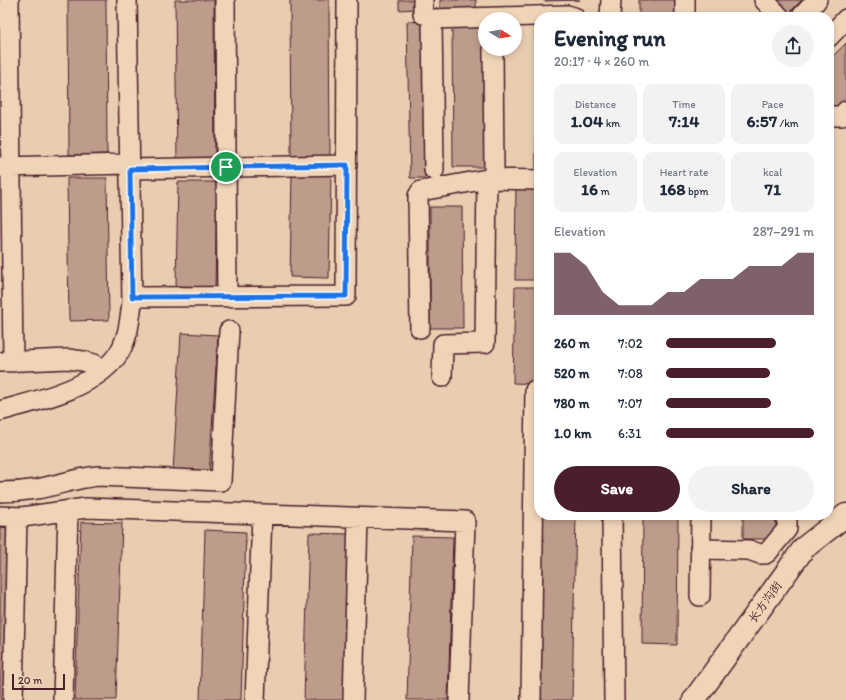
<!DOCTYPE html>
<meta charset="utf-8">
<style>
body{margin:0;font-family:Itim,"LXGW WenKai TC",sans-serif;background:#f2f2f3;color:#1f2937;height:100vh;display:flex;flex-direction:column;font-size:15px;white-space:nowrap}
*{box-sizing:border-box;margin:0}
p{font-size:13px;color:#747a83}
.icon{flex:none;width:22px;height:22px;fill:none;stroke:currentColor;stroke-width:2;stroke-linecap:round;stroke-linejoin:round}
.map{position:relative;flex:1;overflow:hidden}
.side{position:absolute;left:534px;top:12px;width:300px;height:508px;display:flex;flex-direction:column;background:#fff;border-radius:16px;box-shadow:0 2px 6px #0003}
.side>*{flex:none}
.needle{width:26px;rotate:101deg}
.tools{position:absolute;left:478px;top:12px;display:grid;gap:8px}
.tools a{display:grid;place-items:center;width:44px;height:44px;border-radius:50%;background:#fff;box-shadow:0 2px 6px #0003;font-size:20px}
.scale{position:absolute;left:12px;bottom:10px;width:53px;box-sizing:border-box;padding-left:4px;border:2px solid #4a1f2b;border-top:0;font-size:11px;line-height:14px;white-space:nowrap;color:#4a1f2b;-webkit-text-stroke:3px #f0d4b7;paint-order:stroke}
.pin{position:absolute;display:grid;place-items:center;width:34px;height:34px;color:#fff;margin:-17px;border:2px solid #fff;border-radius:50%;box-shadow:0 1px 4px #0007}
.round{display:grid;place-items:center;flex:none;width:42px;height:42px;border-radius:21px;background:#f2f2f3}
.headline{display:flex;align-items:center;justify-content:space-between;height:68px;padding:0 20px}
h1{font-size:22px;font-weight:800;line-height:30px}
.figures{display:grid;grid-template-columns:repeat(3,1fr);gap:6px;height:68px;padding:4px 20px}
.figures div{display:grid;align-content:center;border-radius:10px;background:#f2f2f3;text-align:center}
.figures b{font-size:17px;font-weight:800}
.figures small{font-size:11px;font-weight:400}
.figures p{font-size:11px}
.chart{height:112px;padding:8px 20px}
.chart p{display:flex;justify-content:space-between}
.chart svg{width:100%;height:72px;margin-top:4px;fill:#4a1f2b;opacity:.7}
.button{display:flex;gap:8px;margin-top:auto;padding:8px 20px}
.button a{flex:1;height:46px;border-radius:24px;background:#4a1f2b;color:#fff;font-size:16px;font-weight:800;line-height:46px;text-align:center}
.button a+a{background:#f2f2f3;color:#1f2937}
ul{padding:0 20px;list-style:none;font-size:13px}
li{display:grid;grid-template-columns:64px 48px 1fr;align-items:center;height:30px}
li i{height:10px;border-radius:5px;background:#4a1f2b}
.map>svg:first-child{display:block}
.building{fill:#bd9c8c;stroke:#4a1f2b}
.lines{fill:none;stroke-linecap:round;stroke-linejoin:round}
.street-casing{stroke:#4a1f2b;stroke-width:22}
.secondary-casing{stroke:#4a1f2b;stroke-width:25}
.street{stroke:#f0d4b7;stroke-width:19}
.secondary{stroke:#f0d4b7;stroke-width:22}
.route-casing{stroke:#fff;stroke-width:8}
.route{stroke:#1a73e8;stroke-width:5}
.labels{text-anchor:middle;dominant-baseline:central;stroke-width:3;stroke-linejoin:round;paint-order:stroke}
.street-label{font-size:12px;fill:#4a1f2b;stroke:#f0d4b7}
</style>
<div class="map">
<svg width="846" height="700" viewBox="0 0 846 700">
<rect width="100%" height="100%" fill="#e9cdb1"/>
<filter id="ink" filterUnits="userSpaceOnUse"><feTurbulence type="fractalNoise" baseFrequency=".025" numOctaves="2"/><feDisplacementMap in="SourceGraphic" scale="8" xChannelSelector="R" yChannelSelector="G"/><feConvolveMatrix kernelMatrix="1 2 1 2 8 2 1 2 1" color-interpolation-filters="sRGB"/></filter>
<g filter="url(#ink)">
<path class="building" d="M68,0H106L107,154L69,155Z
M175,0H214L215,162H177Z
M290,0H329L330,158L291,159Z
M399,0H415L416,9L399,10Z
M440,0H476V10H440Z
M544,0H580L544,1Z
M639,0H676V17H639Z
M774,0H802L788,14Z
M422,21L425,178H410L407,22Z
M452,23H485L489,167H453Z
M535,24H539V168H536Z
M846,43V102L835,113L829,107V60Z
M292,173L331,174L329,278L290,277Z
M67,178H107L109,320L69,321Z
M178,182H217L215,287L176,286Z
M516,183H539V280H515Z
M430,207H462L463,328H430Z
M515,287H539V384L513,383Z
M181,333L218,335L209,474L173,472Z
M541,515H576L572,700H538Z
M643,515H678L677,645L642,644Z
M743,515H776V539H743Z
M81,522L122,523L116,700H75Z
M0,527L11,528L6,700H0Z
M205,530L246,532L241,700H200Z
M309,533L350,534L345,700H304Z
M412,536L453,537L448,700H407Z"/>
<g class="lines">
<g class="street-casing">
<path id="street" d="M9,0L13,362
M225,0L227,297
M423,0V14
M764,0L780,17
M610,17L611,0
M685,17V0
M801,17L817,0
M829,37L846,19
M493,49L494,170
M829,116H842L846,111
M0,167L130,164
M130,169L347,165
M434,170L432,19L567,15L574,17
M132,297L346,296L347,0
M420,328L418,196L421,191L487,179
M0,362L68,359L83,361L94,364L103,370
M442,377L443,344L485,343L487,179L539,180
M0,411C38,400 90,390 116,357C128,342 130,320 132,302L127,0
M0,492C13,492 25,491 37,489C58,485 77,478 98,476L221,481L229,331
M612,515L614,700
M0,516L22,517L86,508L465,521L459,700
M700,549L749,550L760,554H765L768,552L787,529V515
M700,596L701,515
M13,700L17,517
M63,700L68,510
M255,700L262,515
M353,700L358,518
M531,700L535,390H539"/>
</g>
<g class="secondary-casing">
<path id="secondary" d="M694,700L804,548L846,515"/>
</g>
<use href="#street" class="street"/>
<use href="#secondary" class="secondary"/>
</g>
</g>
<g class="lines" filter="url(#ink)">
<g class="route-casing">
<path id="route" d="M347,165L346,296L132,297L130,169Z"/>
</g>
<use href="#route" class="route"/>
</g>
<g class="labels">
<g class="street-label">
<text transform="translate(765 602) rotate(-54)">长方沟街</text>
</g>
</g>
</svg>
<div class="tools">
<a><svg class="needle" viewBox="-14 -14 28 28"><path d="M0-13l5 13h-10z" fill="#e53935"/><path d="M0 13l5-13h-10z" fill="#747a83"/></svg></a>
</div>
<div class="scale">20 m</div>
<div class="pin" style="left:226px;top:167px;background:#1e9e55"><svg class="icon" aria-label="arrive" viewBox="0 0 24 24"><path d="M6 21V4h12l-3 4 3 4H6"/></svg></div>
<section class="side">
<div class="headline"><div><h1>Evening run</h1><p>20:17 · 4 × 260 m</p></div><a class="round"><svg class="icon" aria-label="share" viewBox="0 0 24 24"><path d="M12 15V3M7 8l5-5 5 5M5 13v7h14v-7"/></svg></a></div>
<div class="figures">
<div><p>Distance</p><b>1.04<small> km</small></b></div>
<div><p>Time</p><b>7:14</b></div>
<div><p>Pace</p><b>6:57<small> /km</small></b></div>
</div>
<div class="figures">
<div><p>Elevation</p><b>16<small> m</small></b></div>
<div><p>Heart rate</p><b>168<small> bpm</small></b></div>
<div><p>kcal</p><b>71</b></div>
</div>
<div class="chart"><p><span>Elevation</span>287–291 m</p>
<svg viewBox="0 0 160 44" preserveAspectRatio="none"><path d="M0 44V6L10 6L20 14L30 30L40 38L50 38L60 38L70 30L80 30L90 22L100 22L110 22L120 14L130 14L140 14L150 6L160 6V44z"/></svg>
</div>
<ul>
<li><b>260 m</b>7:02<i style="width:74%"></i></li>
<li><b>520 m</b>7:08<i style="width:70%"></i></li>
<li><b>780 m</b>7:07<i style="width:71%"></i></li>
<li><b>1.0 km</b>6:31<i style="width:100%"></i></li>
</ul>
<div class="button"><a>Save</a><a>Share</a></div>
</section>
</div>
